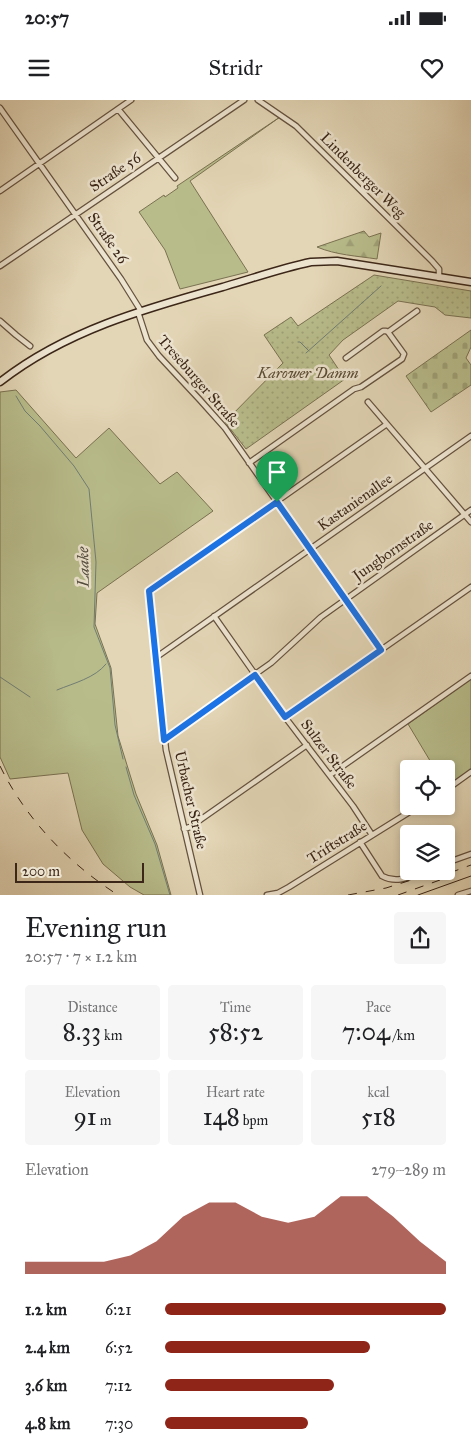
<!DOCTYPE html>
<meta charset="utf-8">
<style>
body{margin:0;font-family:"IM FELL Great Primer",serif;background:#f6f6f6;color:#202124;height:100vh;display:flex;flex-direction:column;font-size:19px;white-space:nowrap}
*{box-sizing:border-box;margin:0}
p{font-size:16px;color:#757577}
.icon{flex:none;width:28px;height:28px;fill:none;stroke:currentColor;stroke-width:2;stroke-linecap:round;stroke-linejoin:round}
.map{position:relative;height:795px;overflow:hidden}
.sheet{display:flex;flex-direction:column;background:#fff;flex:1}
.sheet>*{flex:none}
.buttons{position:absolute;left:400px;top:660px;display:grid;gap:10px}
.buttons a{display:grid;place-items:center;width:55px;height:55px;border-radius:5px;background:#fff;box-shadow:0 2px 8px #0003;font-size:25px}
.scale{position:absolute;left:15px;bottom:12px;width:129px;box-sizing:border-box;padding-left:5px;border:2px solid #3b2617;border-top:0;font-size:14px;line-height:18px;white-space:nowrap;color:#3b2617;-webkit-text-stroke:4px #ede4d0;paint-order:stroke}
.pin{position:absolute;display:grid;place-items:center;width:42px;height:42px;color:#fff;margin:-51px -21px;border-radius:50% 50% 50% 0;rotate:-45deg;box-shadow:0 0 5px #0007}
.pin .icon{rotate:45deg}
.round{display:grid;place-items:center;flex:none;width:52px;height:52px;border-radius:5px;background:#f6f6f6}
.headline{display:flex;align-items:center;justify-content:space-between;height:85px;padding:0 25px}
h1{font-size:28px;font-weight:600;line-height:38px}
.stats{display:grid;grid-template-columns:repeat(3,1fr);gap:8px;height:85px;padding:5px 25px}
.stats div{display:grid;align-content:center;border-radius:5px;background:#f6f6f6;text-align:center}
.stats b{font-size:25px;font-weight:600}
.stats small{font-size:14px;font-weight:400}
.stats p{font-size:14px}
.chart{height:140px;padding:10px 25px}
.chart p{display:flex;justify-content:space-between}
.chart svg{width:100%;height:90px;margin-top:5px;fill:#8f2418;opacity:.7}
ul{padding:0 25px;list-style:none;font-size:16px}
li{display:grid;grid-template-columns:80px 60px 1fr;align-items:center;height:38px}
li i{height:12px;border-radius:6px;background:#8f2418}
.status{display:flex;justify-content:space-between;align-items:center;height:35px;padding:0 25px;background:#fff;direction:ltr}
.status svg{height:14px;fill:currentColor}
header{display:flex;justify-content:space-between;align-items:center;height:65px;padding:0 25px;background:#fff;font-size:22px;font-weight:600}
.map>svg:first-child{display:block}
.grass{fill:#b8bc8b;stroke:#7a7151}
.forest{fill:url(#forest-firs);stroke:#7a7151}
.cemetery{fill:url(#cemetery-stones);stroke:#7a7151}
.park{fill:url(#park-dots);stroke:#7a7151}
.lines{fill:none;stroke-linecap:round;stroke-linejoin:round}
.stream{stroke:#717e74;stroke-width:1}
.minor-casing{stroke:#65523f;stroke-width:7}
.secondary-casing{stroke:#3b2617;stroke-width:9}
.minor{stroke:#ede4d0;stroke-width:4.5}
.secondary{stroke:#ede4d0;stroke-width:6}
.tram{stroke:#3b2617;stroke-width:1}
.rail{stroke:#3b2617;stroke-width:1;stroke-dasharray:9 9;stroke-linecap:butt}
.route-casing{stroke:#fff;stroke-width:10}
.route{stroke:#1a73e8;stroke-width:6}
.labels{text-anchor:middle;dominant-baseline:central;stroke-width:5;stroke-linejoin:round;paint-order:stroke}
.street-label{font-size:15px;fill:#3b2617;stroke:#ede4d0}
.park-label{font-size:15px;font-style:italic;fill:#5a4c34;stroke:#ede4d0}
.water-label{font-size:16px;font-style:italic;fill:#524b3e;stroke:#ede4d0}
</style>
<div class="status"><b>20:57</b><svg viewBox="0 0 49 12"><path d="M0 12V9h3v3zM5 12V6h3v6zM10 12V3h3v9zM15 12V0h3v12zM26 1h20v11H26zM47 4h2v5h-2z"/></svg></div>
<header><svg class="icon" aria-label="menu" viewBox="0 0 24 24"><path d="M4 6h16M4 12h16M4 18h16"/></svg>Stridr<svg class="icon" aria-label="heart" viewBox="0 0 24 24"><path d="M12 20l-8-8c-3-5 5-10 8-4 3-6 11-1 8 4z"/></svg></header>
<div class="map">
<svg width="471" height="795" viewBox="0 0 471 795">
<defs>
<pattern id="forest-firs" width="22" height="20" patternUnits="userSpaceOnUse" patternTransform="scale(1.25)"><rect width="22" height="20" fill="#b8bc8b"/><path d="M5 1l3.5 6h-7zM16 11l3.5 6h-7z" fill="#9fa177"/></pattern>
<pattern id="cemetery-stones" width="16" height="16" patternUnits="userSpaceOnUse" patternTransform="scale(1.25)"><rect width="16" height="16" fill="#b8bc8b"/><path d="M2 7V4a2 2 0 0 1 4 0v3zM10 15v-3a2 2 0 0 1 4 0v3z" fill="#9fa177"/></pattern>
<pattern id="park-dots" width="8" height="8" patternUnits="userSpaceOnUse" patternTransform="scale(1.25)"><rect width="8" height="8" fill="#b8bc8b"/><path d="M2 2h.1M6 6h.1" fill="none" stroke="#9fa177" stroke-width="1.8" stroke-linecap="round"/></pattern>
</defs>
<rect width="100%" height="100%" fill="#e3d6b6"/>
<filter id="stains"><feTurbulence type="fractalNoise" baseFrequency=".004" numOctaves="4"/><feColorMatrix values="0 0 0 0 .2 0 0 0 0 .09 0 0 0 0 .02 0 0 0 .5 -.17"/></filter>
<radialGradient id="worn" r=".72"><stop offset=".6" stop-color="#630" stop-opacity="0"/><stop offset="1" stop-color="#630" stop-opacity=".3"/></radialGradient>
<path class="grass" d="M280,17L190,81L248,172L180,189L165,150L139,112L164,95L165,97L178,88L177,86Z
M16,290L76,358L109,328L160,384L177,372L213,411L97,493L95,524L111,568L118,636L136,694L157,745L171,795H144L130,787L103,764L82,730L68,673L10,679L0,657V292Z
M471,579V669L446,687V669H435L408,624Z"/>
<path class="forest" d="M364,131L369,137L381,133L377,159C357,156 336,155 317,147Z"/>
<path class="cemetery" d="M471,230V247L466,258L471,265V285L431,312L406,276Z"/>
<path class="park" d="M374,175L471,191V218L445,215L435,207L398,201L343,240L329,255L345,279L246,349L225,322L283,263L264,235L291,217L298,226Z"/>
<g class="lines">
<path class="stream" d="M298,242H300L309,251
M306,253L381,186
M16,296L25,311L40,326L74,366L89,389L96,462L94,527L110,568L115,625L123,659
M0,577L30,597
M57,590C74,583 95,578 106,564
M126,667L134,695L155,744L170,795"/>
<g class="minor-casing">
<path id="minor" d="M258,0L296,26L432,161L439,169V178
M0,8L121,179L141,211
M118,9L175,78
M0,91L131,0
M0,166L244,0
M138,212L147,240L159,256L200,300L225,328L381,550
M0,221L16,235L30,246
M388,232L417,211
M368,302L471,422
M249,363L354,289L361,287L402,259L404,254L388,232L386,231H383L346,258
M214,516L285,617L353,706L372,735
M155,556H158L471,336
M285,617L471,487
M164,639L271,563L321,517L471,410
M330,675L471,576
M446,690L471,672
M184,729L190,727L307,645
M360,742L382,776C397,784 409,777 424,771
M446,763L471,754
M200,795L166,650L149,491L387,324
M267,795L278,793L289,787L419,706
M458,795L471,791"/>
</g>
<g class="secondary-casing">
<path id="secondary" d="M0,282C66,230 147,208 226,186C254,178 282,168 311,162L337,161L471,182"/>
</g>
<use href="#minor" class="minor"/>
<use href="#secondary" class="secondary"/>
<path class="tram" d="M418,795L471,776"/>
<path class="rail" d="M0,666C26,719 68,763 118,795
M433,779L471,765
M348,795L386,788L440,771
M398,795L440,780"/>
</g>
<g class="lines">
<g class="route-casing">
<path id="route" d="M277,402L381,550L285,617L255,575L164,640L149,491Z"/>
</g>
<use href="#route" class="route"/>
</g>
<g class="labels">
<g class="street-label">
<text transform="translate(115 72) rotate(-34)">Straße 56</text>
<text transform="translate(363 75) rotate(45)">Lindenberger Weg</text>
<text transform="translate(108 138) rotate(55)">Straße 26</text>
<text transform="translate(199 281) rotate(49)">Treseburger Straße</text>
<text transform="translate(355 402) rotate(-35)">Kastanienallee</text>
<text transform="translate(393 450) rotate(-35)">Jungbornstraße</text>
<text transform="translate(329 654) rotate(53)">Sulzer Straße</text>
<text transform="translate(191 700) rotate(77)">Urbacher Straße</text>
<text transform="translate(337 742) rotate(-32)">Triftstraße</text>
</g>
<g class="park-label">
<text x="308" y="273">Karower Damm</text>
</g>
<g class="water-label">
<text transform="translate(83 467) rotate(-91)">Laake</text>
</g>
</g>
<rect width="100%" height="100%" filter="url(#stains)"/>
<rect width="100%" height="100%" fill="url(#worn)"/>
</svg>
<div class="buttons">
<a><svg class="icon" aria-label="locate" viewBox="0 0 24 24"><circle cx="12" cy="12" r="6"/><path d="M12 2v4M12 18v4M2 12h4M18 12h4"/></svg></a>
<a><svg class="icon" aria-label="layers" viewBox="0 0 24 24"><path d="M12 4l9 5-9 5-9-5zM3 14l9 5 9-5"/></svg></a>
</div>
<div class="scale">200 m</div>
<div class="pin" style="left:277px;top:402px;background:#1e9e55"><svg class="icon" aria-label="arrive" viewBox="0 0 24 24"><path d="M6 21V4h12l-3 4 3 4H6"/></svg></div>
</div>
<section class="sheet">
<div class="headline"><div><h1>Evening run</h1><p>20:57 · 7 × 1.2 km</p></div><a class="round"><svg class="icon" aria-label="share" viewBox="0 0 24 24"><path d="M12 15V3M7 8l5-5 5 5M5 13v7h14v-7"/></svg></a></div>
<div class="stats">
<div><p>Distance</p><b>8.33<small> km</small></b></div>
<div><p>Time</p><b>58:52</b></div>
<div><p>Pace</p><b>7:04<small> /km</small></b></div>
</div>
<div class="stats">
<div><p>Elevation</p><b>91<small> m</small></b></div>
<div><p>Heart rate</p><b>148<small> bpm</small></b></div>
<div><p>kcal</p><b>518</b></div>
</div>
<div class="chart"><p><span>Elevation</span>279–289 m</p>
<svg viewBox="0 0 160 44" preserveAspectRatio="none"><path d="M0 44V38L10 38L20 38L30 38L40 35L50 28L60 16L70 9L80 9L90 16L100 19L110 16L120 6L130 6L140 16L150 28L160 38V44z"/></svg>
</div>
<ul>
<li><b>1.2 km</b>6:21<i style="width:100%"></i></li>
<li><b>2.4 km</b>6:52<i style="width:73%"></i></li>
<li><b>3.6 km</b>7:12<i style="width:60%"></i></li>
<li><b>4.8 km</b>7:30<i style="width:51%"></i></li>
</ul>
</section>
